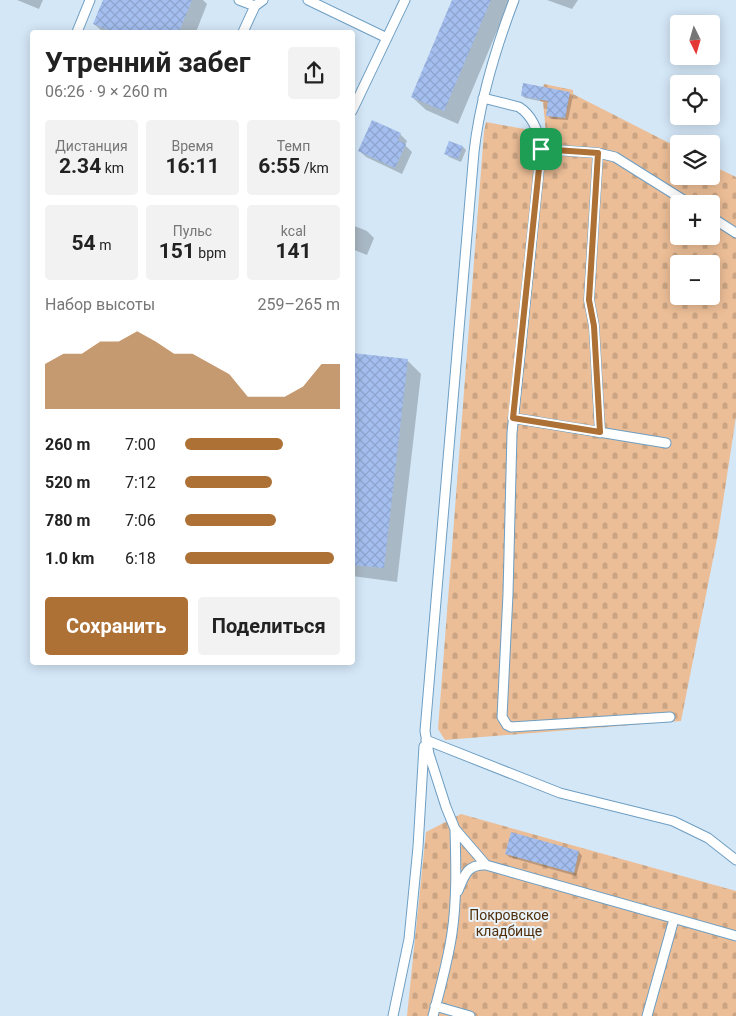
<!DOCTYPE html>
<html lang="ru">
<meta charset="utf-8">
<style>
body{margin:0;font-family:Roboto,sans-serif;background:#f2f2f2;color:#222;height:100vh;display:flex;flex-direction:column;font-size:19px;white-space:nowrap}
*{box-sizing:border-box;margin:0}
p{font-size:16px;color:#767676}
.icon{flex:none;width:28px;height:28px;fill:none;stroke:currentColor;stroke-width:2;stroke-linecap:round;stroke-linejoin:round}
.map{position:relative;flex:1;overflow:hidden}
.details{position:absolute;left:30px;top:30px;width:325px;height:635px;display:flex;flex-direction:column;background:#fff;border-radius:5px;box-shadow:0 2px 12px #0003}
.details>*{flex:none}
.needle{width:32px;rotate:175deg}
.buttons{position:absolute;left:670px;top:15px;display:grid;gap:10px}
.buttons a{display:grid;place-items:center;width:50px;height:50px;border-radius:5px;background:#fff;box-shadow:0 2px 12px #0003;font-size:25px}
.pin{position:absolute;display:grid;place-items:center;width:42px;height:42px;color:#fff;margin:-21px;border-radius:10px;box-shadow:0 2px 8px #0006}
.round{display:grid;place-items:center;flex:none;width:52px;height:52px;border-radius:5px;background:#f2f2f2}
.head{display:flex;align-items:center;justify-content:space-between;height:85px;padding:0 15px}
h1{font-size:28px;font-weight:700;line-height:38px}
.stats{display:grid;grid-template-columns:repeat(3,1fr);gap:8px;height:85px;padding:5px 15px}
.stats div{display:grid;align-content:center;border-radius:5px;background:#f2f2f2;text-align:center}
.stats b{font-size:21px;font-weight:700}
.stats small{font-size:14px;font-weight:400}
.stats p{font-size:14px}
.chart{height:140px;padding:10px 15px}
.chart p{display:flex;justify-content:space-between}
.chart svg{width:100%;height:90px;margin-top:5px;fill:#ad7035;opacity:.7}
.button{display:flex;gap:10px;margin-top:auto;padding:10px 15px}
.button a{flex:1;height:58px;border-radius:5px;background:#ad7035;color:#fff;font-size:20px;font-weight:700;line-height:58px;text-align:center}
.button a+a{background:#f2f2f2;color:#222}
ul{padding:0 15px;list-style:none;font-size:16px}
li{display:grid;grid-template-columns:80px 60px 1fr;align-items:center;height:38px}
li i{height:12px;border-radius:6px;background:#ad7035}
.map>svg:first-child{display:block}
.cemetery{fill:url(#cemetery-stones);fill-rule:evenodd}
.shadow{fill:#0003}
.building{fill:url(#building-cross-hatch)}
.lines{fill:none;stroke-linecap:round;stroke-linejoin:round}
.lane-casing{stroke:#6e9ec2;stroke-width:11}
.lane{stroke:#fff;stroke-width:9}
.route-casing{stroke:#fff;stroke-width:10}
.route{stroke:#ad7035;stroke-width:6}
.labels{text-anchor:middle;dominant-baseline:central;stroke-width:4;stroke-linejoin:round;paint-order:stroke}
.park-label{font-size:14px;fill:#522f0b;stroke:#e9f3fb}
</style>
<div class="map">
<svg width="736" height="1016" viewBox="0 0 736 1016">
<defs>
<pattern id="cemetery-stones" width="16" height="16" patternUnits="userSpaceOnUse" patternTransform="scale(1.25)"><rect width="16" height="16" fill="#ecbe97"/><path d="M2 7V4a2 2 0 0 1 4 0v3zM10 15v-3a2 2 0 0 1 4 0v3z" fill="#caa483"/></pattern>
<pattern id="building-cross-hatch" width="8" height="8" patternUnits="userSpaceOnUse" patternTransform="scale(1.25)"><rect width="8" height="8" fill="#a4bfef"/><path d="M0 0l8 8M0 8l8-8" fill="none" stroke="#8da4ce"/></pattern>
</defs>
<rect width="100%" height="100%" fill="#d4e7f7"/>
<path class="cemetery" d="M544,84L573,90V94L679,148V176H711V165L736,177V417L718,534L681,721L445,740L438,729L484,132L486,122L546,133L543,102L540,101ZM679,204H711V236H679ZM679,264H711V296H679Z
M461,814L736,891V1016H407L426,832Z"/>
<path class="shadow" d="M17,0H43L39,9Z
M104,0H203L207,4L196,32H103L94,24Z
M453,0H510L458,124L426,110L412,97Z
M547,0H578L572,9Z
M569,93L573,96L568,120L551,119L548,116L549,103L525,98L522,95Z
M400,134L407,141L405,145L412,152L402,174L366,157L359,150Z
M463,147L466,150L461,162L449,157L446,154Z
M352,225L367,231L374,238L367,255L352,249Z
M352,354L407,360L421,374L397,582L352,576Z
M512,834L579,852L582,856L576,876L509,857L506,854Z"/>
<path class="building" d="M103,0H192L179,32H113L93,24Z
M452,0H491L444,111L411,97Z
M523,83L570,92L565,118L546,116L548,101L521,96Z
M372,120L401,133L398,140L406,144L395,168L358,151Z
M449,141L463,146L458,159L444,154Z
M352,353L408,359L384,568L352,565Z
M511,832L579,851L574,873L505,854Z"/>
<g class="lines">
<g class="lane-casing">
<path id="lane" d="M239,0L255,6
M308,0L387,38
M514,0C495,50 480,99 474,152L425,731L429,754L446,807L455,829L486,865L736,936
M77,32L90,0
M243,32L255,6L263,0
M483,98L519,107C533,116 539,134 541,149L598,153L615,157L690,204
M352,111L405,0
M541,149L512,433L508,594L502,717L507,725L511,727L670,717
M598,153L589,300L594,326L600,433
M711,217L736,233
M513,418L666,443
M426,740L560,793L673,821L708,838L736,860
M458,891C464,876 467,864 486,865
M435,1006L470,1016
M393,1016L409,939L418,847L424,746
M433,1016C440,989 448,961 452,933C457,899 456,864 455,829
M647,1016L674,919"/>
</g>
<use href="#lane" class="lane"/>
</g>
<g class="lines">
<g class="route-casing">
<path id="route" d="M541,149L598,153L589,300L594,326L600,432L513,418Z"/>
</g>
<use href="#route" class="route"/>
</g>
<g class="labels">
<g class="park-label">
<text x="509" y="915">Покровское<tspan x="509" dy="16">кладбище</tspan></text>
</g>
</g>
</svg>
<div class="buttons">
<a><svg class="needle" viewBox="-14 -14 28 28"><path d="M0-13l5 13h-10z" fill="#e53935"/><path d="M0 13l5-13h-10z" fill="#767676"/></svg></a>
<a><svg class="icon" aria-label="locate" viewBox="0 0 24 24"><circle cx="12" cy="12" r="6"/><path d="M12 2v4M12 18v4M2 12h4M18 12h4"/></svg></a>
<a><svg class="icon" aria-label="layers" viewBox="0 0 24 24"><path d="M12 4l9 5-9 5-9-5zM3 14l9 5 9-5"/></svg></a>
<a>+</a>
<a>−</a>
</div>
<div class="pin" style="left:541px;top:149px;background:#1e9e55"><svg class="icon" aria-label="arrive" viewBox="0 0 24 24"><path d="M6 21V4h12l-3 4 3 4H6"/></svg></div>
<section class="details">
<div class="head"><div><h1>Утренний забег</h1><p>06:26 · 9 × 260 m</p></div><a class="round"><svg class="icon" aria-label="share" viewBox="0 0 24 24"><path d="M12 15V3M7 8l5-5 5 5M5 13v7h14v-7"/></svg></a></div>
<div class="stats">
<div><p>Дистанция</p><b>2.34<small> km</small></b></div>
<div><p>Время</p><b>16:11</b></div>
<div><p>Темп</p><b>6:55<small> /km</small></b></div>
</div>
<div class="stats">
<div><b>54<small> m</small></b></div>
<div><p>Пульс</p><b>151<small> bpm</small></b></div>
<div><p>kcal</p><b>141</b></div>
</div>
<div class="chart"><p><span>Набор высоты</span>259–265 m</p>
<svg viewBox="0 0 160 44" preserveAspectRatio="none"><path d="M0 44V22L10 17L20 17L30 11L40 11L50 6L60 11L70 17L80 17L90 22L100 27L110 38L120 38L130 38L140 33L150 22L160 22V44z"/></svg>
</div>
<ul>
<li><b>260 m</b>7:00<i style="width:63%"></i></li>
<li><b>520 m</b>7:12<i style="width:56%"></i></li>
<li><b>780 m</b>7:06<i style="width:59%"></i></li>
<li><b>1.0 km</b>6:18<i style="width:96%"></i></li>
</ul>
<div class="button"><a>Сохранить</a><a>Поделиться</a></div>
</section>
</div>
